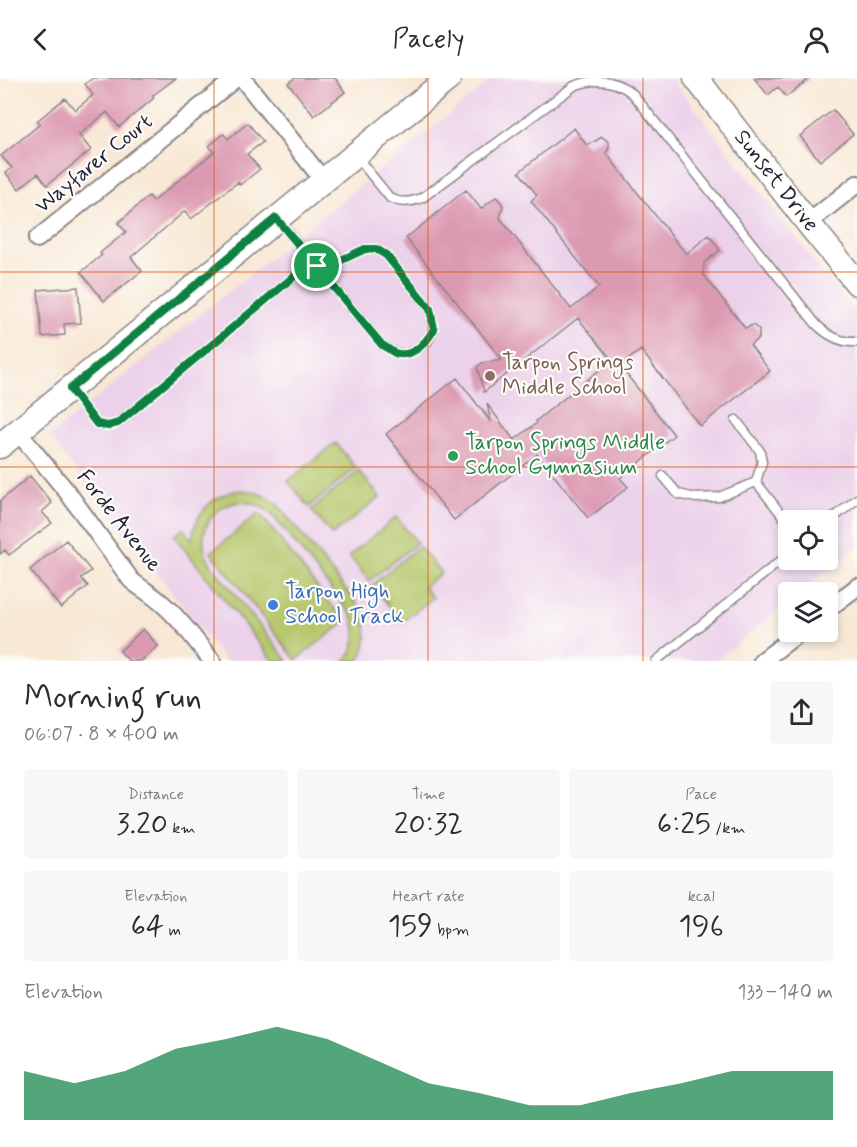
<!DOCTYPE html>
<meta charset="utf-8">
<style>
body{margin:0;font-family:Mynerve,sans-serif;background:#f7f7f7;color:#2b2b33;height:100vh;display:flex;flex-direction:column;font-size:22px;white-space:nowrap}
*{box-sizing:border-box;margin:0}
p{font-size:20px;color:#7c7c81}
.icon{flex:none;width:33px;height:33px;fill:none;stroke:currentColor;stroke-width:2;stroke-linecap:round;stroke-linejoin:round}
.map{position:relative;height:583px;overflow:hidden}
.panel{display:flex;flex-direction:column;background:#fff;flex:1}
.panel>*{flex:none}
.tools{position:absolute;left:778px;top:432px;display:grid;gap:12px}
.tools a{display:grid;place-items:center;width:60px;height:60px;border-radius:6px;background:#fff;box-shadow:0 3px 9px #0003;font-size:30px}
.pin{position:absolute;display:grid;place-items:center;width:51px;height:51px;color:#fff;margin:-26px;border:3px solid #fff;border-radius:50%;box-shadow:0 2px 6px #0007}
.round{display:grid;place-items:center;flex:none;width:63px;height:63px;border-radius:6px;background:#f7f7f7}
.summary{display:flex;align-items:center;justify-content:space-between;height:102px;padding:0 24px}
h1{font-size:33px;font-weight:600;line-height:45px}
.metrics{display:grid;grid-template-columns:repeat(3,1fr);gap:9px;height:102px;padding:6px 24px}
.metrics div{display:grid;align-content:center;border-radius:6px;background:#f7f7f7;text-align:center}
.metrics b{font-size:30px;font-weight:600}
.metrics small{font-size:16px;font-weight:400}
.metrics p{font-size:16px}
.chart{height:168px;padding:12px 24px}
.chart p{display:flex;justify-content:space-between}
.chart svg{width:100%;height:108px;margin-top:6px;fill:#0b8043;opacity:.7}
header{display:flex;justify-content:space-between;align-items:center;height:78px;padding:0 24px;background:#fff;font-size:27px;font-weight:600}
.map>svg:first-child{display:block}
.built{fill:#ecd1ea;fill-rule:evenodd}
.green{fill:#b5c66a;stroke:#6c7452;stroke-width:1.5}
.building{fill:#dc9ab2}
.lines{fill:none;stroke-linecap:round;stroke-linejoin:round}
.lane-casing{stroke:#8d8588;stroke-width:11}
.street-casing{stroke:#8d8588;stroke-width:20}
.secondary-casing{stroke:#8d8588;stroke-width:27}
.lane{stroke:#fff;stroke-width:8}
.street{stroke:#fff;stroke-width:16}
.secondary{stroke:#fff;stroke-width:24}
.route-casing{stroke:#fff;stroke-width:12}
.route{stroke:#0b8043;stroke-width:8}
.grid{fill:none;stroke:#de560e;stroke-width:1.5;stroke-opacity:0.55}
.education-dot{fill:#8d6e63;stroke:#fdfcf7;stroke-width:2}
.leisure-dot{fill:#2e9e5b;stroke:#fdfcf7;stroke-width:2}
.shop-dot{fill:#3f7fe0;stroke:#fdfcf7;stroke-width:2}
.labels{text-anchor:middle;dominant-baseline:central;stroke-width:4.5;stroke-linejoin:round;paint-order:stroke}
.street-label{font-size:22px;fill:#22223b;stroke:#fdfcf7}
.education-label{font-size:22px;fill:#785e54;stroke:#fdfcf7;text-anchor:start}
.leisure-label{font-size:22px;fill:#27864d;stroke:#fdfcf7;text-anchor:start}
.shop-label{font-size:22px;fill:#366cbe;stroke:#fdfcf7;text-anchor:start}
</style>
<header><svg class="icon" aria-label="back" viewBox="0 0 24 24"><path d="M15 5l-7 7 7 7"/></svg>Pacely<svg class="icon" aria-label="person" viewBox="0 0 24 24"><circle cx="12" cy="8" r="4"/><path d="M4 21q1-7 8-7t8 7"/></svg></header>
<div class="map">
<svg width="857" height="583" viewBox="0 0 857 583">
<rect width="100%" height="100%" fill="#fdfcf7"/>
<filter id="ink" filterUnits="userSpaceOnUse"><feTurbulence type="fractalNoise" baseFrequency=".0167" numOctaves="2"/><feDisplacementMap in="SourceGraphic" scale="12" xChannelSelector="R" yChannelSelector="G"/><feConvolveMatrix kernelMatrix="1 2 1 2 8 2 1 2 1" color-interpolation-filters="sRGB"/></filter>
<filter id="wash" filterUnits="userSpaceOnUse"><feTurbulence type="fractalNoise" baseFrequency=".008" numOctaves="4" result="noise"/><feDisplacementMap in="SourceGraphic" scale="24" xChannelSelector="R" yChannelSelector="G"/><feGaussianBlur stdDeviation="1.35" result="paint"/><feColorMatrix in="noise" values="0 0 0 0 0 0 0 0 0 0 0 0 0 0 0 0 0 1.4 0 .05"/><feComposite in="paint" operator="in"/></filter>
<g filter="url(#wash)">
<rect width="100%" height="100%" fill="#f8e8d5"/>
<path class="built" d="M494,0H671L857,238V468L800,514H789V523L716,583H226L49,358ZM789,442H828V482H789Z"/>
<path class="green" d="M336,365L356,390L309,429L288,403Z
M359,393L380,419L332,457L311,432Z
M241,412C255,413 266,417 277,426L356,524C369,543 370,563 359,583H345C357,569 358,553 351,536L274,439C238,400 182,445 212,488L288,583H273L174,458L183,451L192,462C195,434 213,416 241,412Z
M259,435L345,544L296,582L211,474Z
M396,439L417,465L369,503L349,478Z
M419,468L441,495L424,509L433,520L402,544L372,507Z"/>
<g id="blocks">
<path class="building" d="M93,0H176L152,18L154,20L119,49L107,34L79,57L91,72L47,107L38,95L19,111L6,95L12,90L1,78L40,46L37,43L65,20L75,32L93,17L85,6Z
M295,0H335L345,14L314,38L288,5Z
M754,0H810L786,19L778,9L768,17Z
M833,32L853,56L820,83L800,58Z
M248,45L263,64L247,76L260,91L240,107L238,104L191,141L185,133L131,179L142,193L104,223L81,194L102,177L100,175L126,154L118,145L149,118L153,123L214,74L209,68L224,56L228,61Z
M574,50L587,68L602,59L609,64V70L606,75L686,176L709,157L720,172L704,185L703,196L745,250L753,247L759,252V260L750,267L770,293L700,348L641,272L620,288L674,357L620,400L628,409L588,440L537,376L454,442L386,356L457,300L491,344L487,326L514,362L537,345L536,343L612,282L578,240L484,314L477,289L482,285L502,282L406,160L466,112L481,131L496,119L501,124L503,128L500,140L571,231L599,209L531,123L537,117L519,94Z
M78,209L81,245L64,246L65,257L42,259L38,212Z
M30,398L52,425L42,434L52,445L9,477L5,472L0,476V423Z
M66,462L91,493L81,500L88,508L61,530L30,492Z
M143,551L158,568L141,583H129L120,573Z"/>
</g>
</g>
<g filter="url(#ink)">
<use href="#blocks" fill-opacity="0" stroke="#8d8588" stroke-width="1.5"/>
<g class="lines">
<g class="lane-casing">
<path id="lane" d="M356,78L390,120C401,126 411,124 422,120L574,8C595,0 615,1 633,16L816,246C827,257 841,265 857,264
M70,311L97,346L108,348L118,345L298,195L317,188L382,267L396,275L405,276L417,271L428,263L434,251L430,231L386,177L376,171H365L337,184L317,188L279,143
M736,342L760,373L762,384L756,404L789,446
M663,398L678,416L696,420L719,419L756,404
M828,444L857,421
M656,583L789,476"/>
</g>
<g class="street-casing">
<path id="street" d="M242,0L323,102
M808,145L857,106
M37,161L236,0
M18,354L68,415L131,502C140,510 150,515 158,522C179,539 195,562 212,583
M828,531L857,509
M762,583L800,554"/>
</g>
<g class="secondary-casing">
<path id="secondary" d="M696,0L808,145L857,205
M0,368L449,0"/>
</g>
<use href="#lane" class="lane"/>
<use href="#street" class="street"/>
<use href="#secondary" class="secondary"/>
</g>
</g>
<g class="lines" filter="url(#ink)">
<g class="route-casing">
<path id="route" d="M317,188L298,195L118,345L108,348L97,346L70,311L276,140L382,267C386,269 391,273 395,275C412,281 427,264 434,251L430,231L386,177L376,171H365L337,184L317,188"/>
</g>
<use href="#route" class="route"/>
</g>
<path class="grid" d="M214,0V583M428,0V583M643,0V583M0,194H857M0,389H857"/>
<circle class="education-dot" cx="490" cy="298" r="6"/>
<circle class="leisure-dot" cx="453" cy="378" r="6"/>
<circle class="shop-dot" cx="273" cy="527" r="6"/>
<g class="labels">
<g class="street-label">
<text transform="translate(94 86) rotate(-39)">Wayfarer Court</text>
<text transform="translate(776 103) rotate(52)">Sunset Drive</text>
<text transform="translate(119 443) rotate(52)">Forde Avenue</text>
</g>
<g class="education-label">
<text x="502" y="285">Tarpon Springs<tspan x="502" dy="25">Middle School</tspan></text>
</g>
<g class="leisure-label">
<text x="465" y="365">Tarpon Springs Middle<tspan x="465" dy="25">School Gymnasium</tspan></text>
</g>
<g class="shop-label">
<text x="285" y="514">Tarpon High<tspan x="285" dy="25">School Track</tspan></text>
</g>
</g>
</svg>
<div class="tools">
<a><svg class="icon" aria-label="locate" viewBox="0 0 24 24"><circle cx="12" cy="12" r="6"/><path d="M12 2v4M12 18v4M2 12h4M18 12h4"/></svg></a>
<a><svg class="icon" aria-label="layers" viewBox="0 0 24 24"><path d="M12 4l9 5-9 5-9-5zM3 14l9 5 9-5"/></svg></a>
</div>
<div class="pin" style="left:317px;top:188px;background:#1e9e55"><svg class="icon" aria-label="arrive" viewBox="0 0 24 24"><path d="M6 21V4h12l-3 4 3 4H6"/></svg></div>
</div>
<section class="panel">
<div class="summary"><div><h1>Morning run</h1><p>06:07 · 8 × 400 m</p></div><a class="round"><svg class="icon" aria-label="share" viewBox="0 0 24 24"><path d="M12 15V3M7 8l5-5 5 5M5 13v7h14v-7"/></svg></a></div>
<div class="metrics">
<div><p>Distance</p><b>3.20<small> km</small></b></div>
<div><p>Time</p><b>20:32</b></div>
<div><p>Pace</p><b>6:25<small> /km</small></b></div>
</div>
<div class="metrics">
<div><p>Elevation</p><b>64<small> m</small></b></div>
<div><p>Heart rate</p><b>159<small> bpm</small></b></div>
<div><p>kcal</p><b>196</b></div>
</div>
<div class="chart"><p><span>Elevation</span>133–140 m</p>
<svg viewBox="0 0 160 44" preserveAspectRatio="none"><path d="M0 44V24L10 29L20 24L30 15L40 11L50 6L60 11L70 20L80 29L90 33L100 38L110 38L120 33L130 29L140 24L150 24L160 24V44z"/></svg>
</div>
</section>
